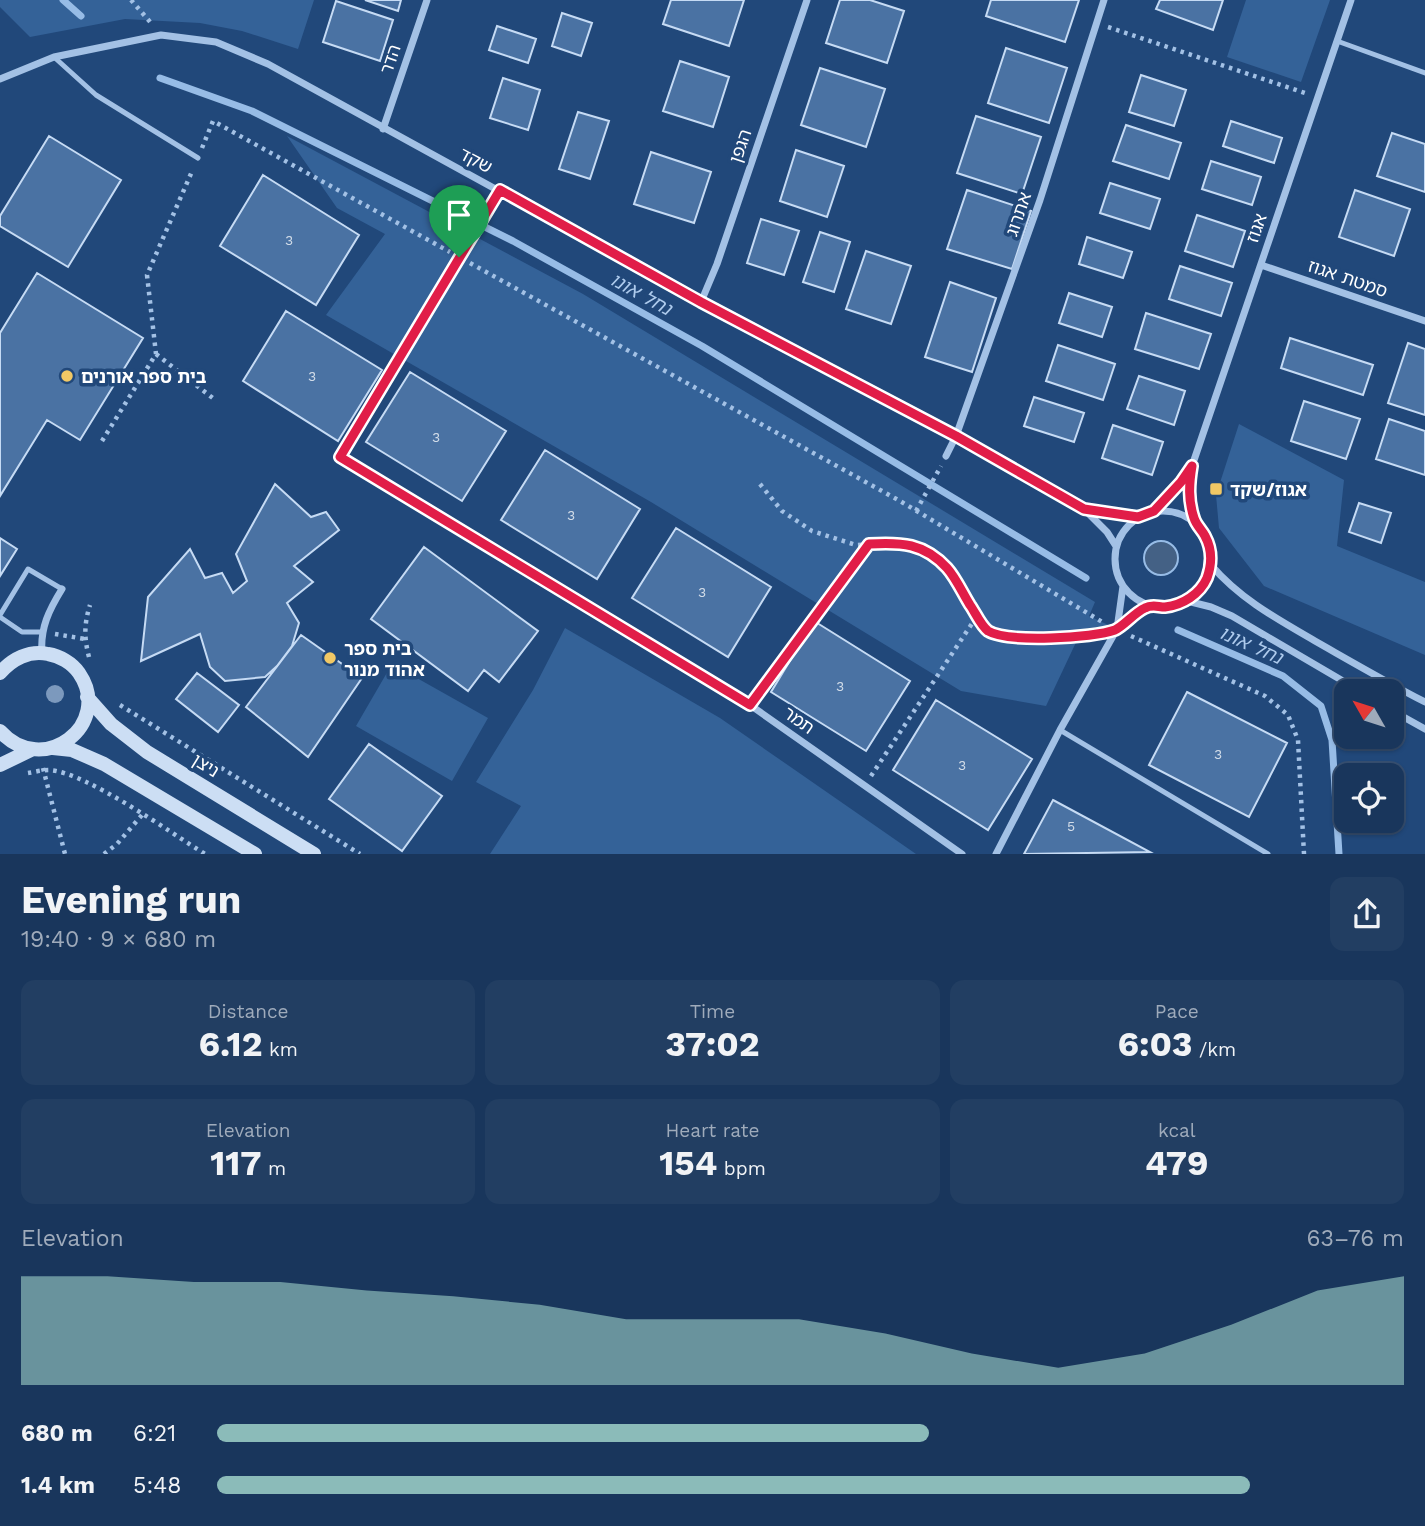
<!DOCTYPE html>
<meta charset="utf-8">
<style>
body{margin:0;font-family:"Work Sans","Noto Sans Hebrew",sans-serif;background:#223e62;color:#f1f3f6;height:100vh;display:flex;flex-direction:column;font-size:26px;white-space:nowrap}
*{box-sizing:border-box;margin:0}
p{font-size:23px;color:#9fabbb}
.icon{flex:none;width:38px;height:38px;fill:none;stroke:currentColor;stroke-width:2;stroke-linecap:round;stroke-linejoin:round}
.map{position:relative;height:854px;overflow:hidden}
.panel{display:flex;flex-direction:column;background:#19365c;flex:1}
.panel>*{flex:none}
.needle{width:46px;rotate:309deg}
.fabs{position:absolute;left:1334px;top:679px;display:grid;gap:14px}
.fabs a{display:grid;place-items:center;width:70px;height:70px;border-radius:14px;background:#19365c;box-shadow:0 2px 5px #0004,0 0 0 2px #375072;font-size:35px}
.pin{position:absolute;display:grid;place-items:center;width:60px;height:60px;color:#fff;margin:-72px -30px;border-radius:50% 50% 50% 0;rotate:-45deg;box-shadow:0 0 7px #0007}
.pin .icon{rotate:45deg}
.round{display:grid;place-items:center;flex:none;width:74px;height:74px;border-radius:14px;background:#223e62}
.overview{display:flex;align-items:center;justify-content:space-between;height:119px;padding:0 21px}
h1{font-size:38px;font-weight:700;line-height:52px}
.metrics{display:grid;grid-template-columns:repeat(3,1fr);gap:10px;height:119px;padding:7px 21px}
.metrics div{display:grid;align-content:center;border-radius:14px;background:#223e62;text-align:center}
.metrics b{font-size:35px;font-weight:700}
.metrics small{font-size:19px;font-weight:400}
.metrics p{font-size:19px}
.chart{height:196px;padding:14px 21px}
.chart p{display:flex;justify-content:space-between}
.chart svg{width:100%;height:126px;margin-top:7px;fill:#8bbbb9;opacity:.7}
ul{padding:0 21px;list-style:none;font-size:23px}
li{display:grid;grid-template-columns:112px 84px 1fr;align-items:center;height:52px}
li i{height:18px;border-radius:9px;background:#8bbbb9}
.map>svg:first-child{display:block}
.green{fill:#346298}
.water{fill:#446185;stroke:#97bce6;stroke-width:2}
.lines{fill:none;stroke-linecap:round;stroke-linejoin:round}
.stream{stroke:#97bce6;stroke-width:7}
.building{fill:#4a72a3;stroke:#c6dbf4;stroke-width:2}
.path{stroke:#a3c1e5;stroke-width:4.5;stroke-dasharray:3.5 5;stroke-linecap:butt}
.lane{stroke:#a3c1e5;stroke-width:5}
.street{stroke:#a3c1e5;stroke-width:7}
.secondary{stroke:#ccdef4;stroke-width:14}
.tree{fill:#7c99bd}
.route-casing{stroke:#fff;stroke-width:14}
.route{stroke:#e11d48;stroke-width:9}
.poi-dot{fill:#f1c865;stroke:#21487a;stroke-width:2.5}
.labels{text-anchor:middle;dominant-baseline:central;stroke-width:7;stroke-linejoin:round;paint-order:stroke}
.number-label{font-size:14px;fill:#d2dce8}
.street-label{font-size:18px;fill:#fff;stroke:#21487a}
.poi-label{font-size:18px;font-weight:bold;fill:#fff;stroke:#21487a;text-anchor:start}
.water-label{font-size:19px;font-style:italic;fill:#aecbed;stroke:#21487a}
</style>
<div class="map">
<svg width="1425" height="854" viewBox="0 0 1425 854">
<rect width="100%" height="100%" fill="#21487a"/>
<path class="green" d="M0,0H314L298,49L242,31L200,23L125,19L30,37L0,7Z
M1246,0H1330L1301,82L1227,57Z
M287,136L583,294L1095,602L1089,616L1117,629L1079,636L1046,706L961,691L651,502L326,315L385,234L337,208Z
M1239,424L1344,480L1337,546L1425,582V655L1264,586L1219,528L1216,495Z
M565,628L720,718L916,854H490L521,806L476,782L533,690Z
M392,664L488,718L452,781L356,726Z"/>
<path class="water" d="M1144 558a17 17 0 1 1 34 0a17 17 0 1 1-34 0Z"/>
<g class="lines">
<path class="stream" d="M63,0L81,16
M160,78L252,111L513,241L702,346L1086,578
M1178,630L1283,676L1321,706L1332,740L1339,854"/>
</g>
<path class="building" d="M365,0H401L398,11Z
M671,0H744L729,46L663,24Z
M840,0H870L904,11L887,63L826,43Z
M991,0H1079L1065,42L986,16Z
M1160,0H1223L1213,30L1156,9Z
M336,1L393,20L380,61L323,42Z
M562,13L592,23L581,56L552,46Z
M497,26L536,39L528,63L489,50Z
M1006,48L1067,68L1049,123L988,103Z
M680,61L729,77L713,127L663,111Z
M820,68L885,89L866,147L801,125Z
M1141,75L1186,90L1174,126L1129,112Z
M503,78L540,90L528,130L490,118Z
M578,112L609,121L590,179L559,169Z
M976,116L1041,137L1022,194L957,173Z
M1231,121L1282,138L1274,163L1223,146Z
M1126,125L1181,143L1169,179L1113,161Z
M1392,133L1425,144V192L1377,176Z
M49,136L121,180L68,267L0,226V216Z
M796,150L844,166L827,217L780,201Z
M651,152L711,172L694,223L634,204Z
M1211,161L1261,177L1252,205L1202,189Z
M263,175L359,235L316,305L220,246Z
M1110,183L1160,199L1150,229L1100,213Z
M967,190L1031,211L1012,269L947,249Z
M1355,190L1410,209L1394,256L1339,237Z
M1197,215L1245,231L1233,267L1185,251Z
M761,219L799,231L784,275L747,263Z
M820,232L850,242L834,292L803,282Z
M1087,237L1132,252L1123,278L1079,264Z
M866,251L911,266L891,324L846,309Z
M1180,266L1232,283L1221,316L1169,299Z
M37,273L143,338L80,440L47,420L0,496V333Z
M950,282L996,298L972,372L925,357Z
M1069,293L1112,307L1102,337L1059,323Z
M286,311L382,370L338,441L243,381Z
M1146,313L1211,334L1199,369L1135,349Z
M1290,338L1373,365L1363,395L1281,368Z
M1408,343L1425,349V415L1388,403Z
M1058,345L1115,364L1103,400L1046,381Z
M410,372L506,431L462,501L366,442Z
M1139,376L1185,391L1174,425L1127,409Z
M1034,397L1084,413L1074,442L1024,426Z
M1304,401L1360,419L1346,459L1291,441Z
M1389,419L1425,431V475L1376,459Z
M1113,425L1163,442L1152,475L1102,458Z
M545,450L640,509L597,579L501,520Z
M275,484L311,517L326,512L339,530L294,566L313,582L287,603L299,623L292,646L277,666L265,677L225,681L210,667L200,634L141,661L148,597L190,549L205,578L222,573L233,593L247,581L236,554Z
M1359,503L1391,513L1381,543L1349,532Z
M676,528L771,587L728,657L632,598Z
M0,538L17,549L0,576Z
M424,547L538,631L499,682L484,670L468,691L371,619Z
M814,621L910,681L866,751L771,692Z
M301,635L362,678L308,757L246,707Z
M197,673L239,705L218,732L176,699Z
M1187,692L1287,743L1249,817L1149,765Z
M936,700L1032,759L988,830L893,770Z
M369,744L442,796L402,851L329,799Z
M1053,800L1150,852L1024,854Z"/>
<g class="lines">
<path class="path" d="M131,0L151,23
M1108,27L1305,93
M202,148L213,121L450,252
M470,263L900,501L1104,623
M156,354L214,399
M102,441L156,354L147,275L193,169
M760,484L782,511L812,531L856,545L902,543L916,546L933,557L949,569L987,630L1007,637L1048,638L1099,632
M916,511L941,466
M55,634L85,639
M1131,636L1265,696L1288,715L1298,740L1304,854
M89,657C84,638 84,624 90,605
M757,695L869,545
M120,705L360,854
M43,768L65,854
M28,773C34,772 42,770 49,770C86,772 171,833 205,854
M871,776L977,616
M104,854L117,844L142,815"/>
<path class="lane" d="M1337,41L1425,73
M54,57L96,95L198,158
M0,615L28,569L62,589
M0,617L22,632H42
M1060,730L1268,854"/>
<path class="street" d="M0,79L54,57L161,35L216,42L268,64L701,302L956,436L1084,509L1107,532L1116,546
M383,129L427,0
M500,190L340,457L750,705L962,854
M1261,265L1425,321
M701,302L717,264L807,0
M946,456L956,436L1040,200L1104,0
M1085,509L1138,518
M1154,511L1169,497L1189,469
M1115 559a48 48 0 1 1 96 0a48 48 0 1 1-96 0Z
M1195,522L1189,501L1192,466L1351,0
M1211,565C1240,599 1277,619 1315,641C1352,662 1388,683 1425,702
M1187,601L1211,607L1232,616L1360,691
M1117,629L1123,586
M42,653C40,628 49,610 62,589
M1391,710L1425,729
M996,854L1060,730L1117,629L1134,613L1150,605"/>
<path class="secondary" d="M0,673C12,659 29,650 48,654C60,656 72,663 79,673C114,724 43,779 0,731
M87,697L111,724L147,752L314,854
M53,748L72,750L104,764L255,854
M0,765L31,750"/>
</g>
<circle class="tree" cx="55" cy="694" r="9"/>
<g class="lines">
<g class="route-casing">
<path id="route" d="M500,190L701,302L956,436L1084,509L1138,517L1154,511L1181,482L1192,466C1189,484 1188,500 1194,518C1196,525 1202,530 1205,536C1212,549 1212,564 1207,578C1200,594 1183,605 1165,607C1158,607 1152,604 1145,608C1134,613 1124,626 1115,630C1093,638 1008,643 988,631C981,626 975,612 970,605C963,594 956,578 947,568C924,543 901,542 869,544L750,705L340,457Z"/>
</g>
<use href="#route" class="route"/>
</g>
<g class="poi-dot">
<circle cx="67" cy="376" r="7"/>
<rect x="1209" y="482" width="14" height="14" rx="3.5"/>
<circle cx="330" cy="658" r="7"/>
</g>
<g class="labels">
<g class="number-label">
<text x="289" y="240">3</text>
<text x="312" y="376">3</text>
<text x="436" y="437">3</text>
<text x="571" y="515">3</text>
<text x="702" y="592">3</text>
<text x="840" y="686">3</text>
<text x="1218" y="754">3</text>
<text x="962" y="765">3</text>
<text x="1071" y="826">5</text>
</g>
<g class="street-label">
<text transform="translate(390 59) rotate(-71)">הדר</text>
<text transform="translate(740 146) rotate(-71)">הגפן</text>
<text transform="translate(476 160) rotate(28)">שקד</text>
<text transform="translate(1018 214) rotate(-71)">אתרוג</text>
<text transform="translate(1256 228) rotate(-71)">אגוז</text>
<text transform="translate(1348 278) rotate(19)">סמטת אגוז</text>
<text transform="translate(799 720) rotate(35)">תמר</text>
<text transform="translate(206 765) rotate(32)">ניצן</text>
</g>
<g class="poi-label">
<text x="81" y="376">בית ספר אורנים</text>
<text x="1230" y="489">אגוז/שקד</text>
<text x="344" y="648">בית ספר<tspan x="344" dy="21">אהוד מנור</tspan></text>
</g>
<g class="water-label">
<text transform="translate(641 294) rotate(29)">נחל אונו</text>
<text transform="translate(1251 645) rotate(24)">נחל אונו</text>
</g>
</g>
</svg>
<div class="fabs">
<a><svg class="needle" viewBox="-14 -14 28 28"><path d="M0-13l5 13h-10z" fill="#e53935"/><path d="M0 13l5-13h-10z" fill="#9fabbb"/></svg></a>
<a><svg class="icon" aria-label="locate" viewBox="0 0 24 24"><circle cx="12" cy="12" r="6"/><path d="M12 2v4M12 18v4M2 12h4M18 12h4"/></svg></a>
</div>
<div class="pin" style="left:459px;top:257px;background:#1e9e55"><svg class="icon" aria-label="arrive" viewBox="0 0 24 24"><path d="M6 21V4h12l-3 4 3 4H6"/></svg></div>
</div>
<section class="panel">
<div class="overview"><div><h1>Evening run</h1><p>19:40 · 9 × 680 m</p></div><a class="round"><svg class="icon" aria-label="share" viewBox="0 0 24 24"><path d="M12 15V3M7 8l5-5 5 5M5 13v7h14v-7"/></svg></a></div>
<div class="metrics">
<div><p>Distance</p><b>6.12<small> km</small></b></div>
<div><p>Time</p><b>37:02</b></div>
<div><p>Pace</p><b>6:03<small> /km</small></b></div>
</div>
<div class="metrics">
<div><p>Elevation</p><b>117<small> m</small></b></div>
<div><p>Heart rate</p><b>154<small> bpm</small></b></div>
<div><p>kcal</p><b>479</b></div>
</div>
<div class="chart"><p><span>Elevation</span>63–76 m</p>
<svg viewBox="0 0 160 44" preserveAspectRatio="none"><path d="M0 44V6L10 6L20 8L30 8L40 11L50 13L60 16L70 21L80 21L90 21L100 26L110 33L120 38L130 33L140 23L150 11L160 6V44z"/></svg>
</div>
<ul>
<li><b>680 m</b>6:21<i style="width:60%"></i></li>
<li><b>1.4 km</b>5:48<i style="width:87%"></i></li>
</ul>
</section>
